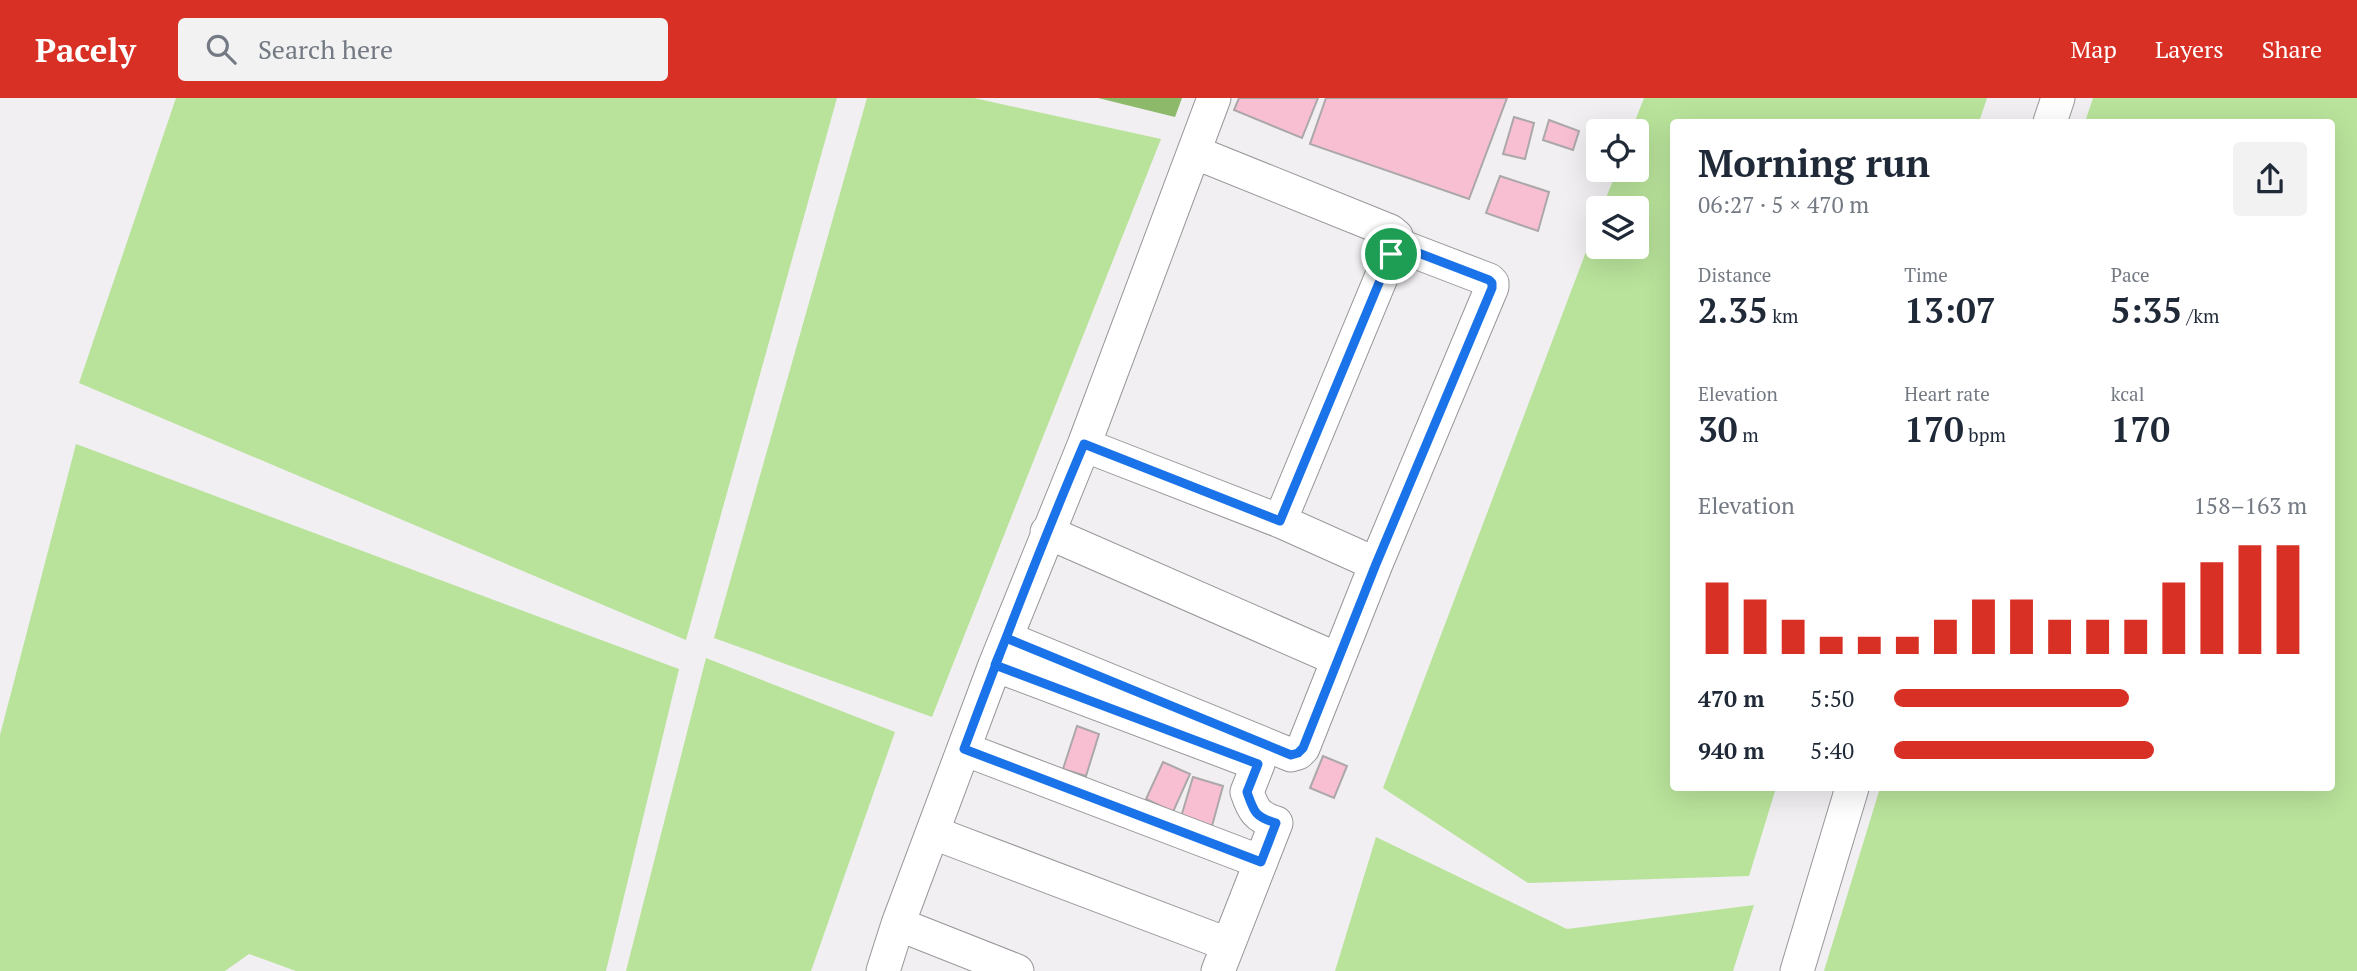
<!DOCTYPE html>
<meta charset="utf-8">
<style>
body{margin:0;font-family:"PT Serif",serif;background:#f2f2f3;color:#1f2937;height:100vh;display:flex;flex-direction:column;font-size:26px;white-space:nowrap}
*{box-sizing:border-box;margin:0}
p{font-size:23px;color:#747a83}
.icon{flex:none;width:38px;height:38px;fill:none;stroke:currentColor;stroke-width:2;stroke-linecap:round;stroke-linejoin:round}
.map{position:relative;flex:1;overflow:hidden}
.drawer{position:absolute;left:1670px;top:21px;width:665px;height:672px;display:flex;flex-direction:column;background:#fff;border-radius:7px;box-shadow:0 7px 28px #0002}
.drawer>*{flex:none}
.tools{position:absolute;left:1586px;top:21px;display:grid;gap:14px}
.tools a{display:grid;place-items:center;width:63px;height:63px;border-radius:7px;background:#fff;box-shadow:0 7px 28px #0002;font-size:35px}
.pin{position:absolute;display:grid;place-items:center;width:60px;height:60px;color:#fff;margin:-30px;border:4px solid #fff;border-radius:50%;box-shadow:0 2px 7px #0007}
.round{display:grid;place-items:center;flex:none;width:74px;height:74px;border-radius:7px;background:#f2f2f3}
.summary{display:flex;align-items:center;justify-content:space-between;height:119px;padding:0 28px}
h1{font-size:38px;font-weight:700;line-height:52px}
.figures{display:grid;grid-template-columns:repeat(3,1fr);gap:10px;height:119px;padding:7px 28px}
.figures div{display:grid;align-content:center}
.figures b{font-size:35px;font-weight:700}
.figures small{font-size:19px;font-weight:400}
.figures p{font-size:19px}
.chart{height:196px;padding:14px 28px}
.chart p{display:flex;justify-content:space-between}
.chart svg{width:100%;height:126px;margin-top:7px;stroke:#d93025;stroke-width:6}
ul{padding:0 28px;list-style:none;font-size:23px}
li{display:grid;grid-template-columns:112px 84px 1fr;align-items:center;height:52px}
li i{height:18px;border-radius:9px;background:#d93025}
header{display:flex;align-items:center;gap:42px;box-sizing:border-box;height:98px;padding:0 35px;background:#d93025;color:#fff}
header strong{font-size:33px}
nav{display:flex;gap:38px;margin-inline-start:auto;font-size:24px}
.search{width:490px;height:63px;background:#f2f2f3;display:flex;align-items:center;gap:18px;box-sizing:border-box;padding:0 24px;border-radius:7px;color:#747a83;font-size:26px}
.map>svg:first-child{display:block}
.green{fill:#b9e39b}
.forest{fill:#8db96a}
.building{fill:#f8bed2;stroke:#aca8a9;stroke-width:2}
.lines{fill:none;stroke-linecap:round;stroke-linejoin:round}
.minor-casing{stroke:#989698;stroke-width:35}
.minor{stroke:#fff;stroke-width:33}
.route-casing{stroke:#fff;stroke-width:14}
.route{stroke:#1a73e8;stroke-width:9}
</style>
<header>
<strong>Pacely</strong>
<div class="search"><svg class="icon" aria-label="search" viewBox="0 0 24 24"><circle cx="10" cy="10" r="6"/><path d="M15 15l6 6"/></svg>Search here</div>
<nav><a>Map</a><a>Layers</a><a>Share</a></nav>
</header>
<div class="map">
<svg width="2357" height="873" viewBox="0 0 2357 873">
<rect width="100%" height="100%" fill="#f1eff2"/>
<path class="green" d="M176,0H837L686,542L79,285Z
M867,0H974L1161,41L932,619L714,540Z
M1644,0H1987L1979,24H1673V690H1776L1749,778L1528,785L1383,690L1598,122V149H1636V110H1602L1617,72H1636V33H1631Z
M2093,0H2357V873H1824L1880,690H2331V24H2085Z
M76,346L679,571L606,873H296L249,856L225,873H0V637Z
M706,560L895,634L811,873H626Z
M1376,739L1567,831L1754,807L1733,873H1335Z"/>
<path class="forest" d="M1098,0H1182L1175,19Z"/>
<path class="building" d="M1239,0H1318L1302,40L1234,12Z
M1326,0H1507L1469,101L1310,46Z
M1514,19L1534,25L1525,61L1503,56Z
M1549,22L1579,33L1573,52L1543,42Z
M1500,78L1549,94L1538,133L1486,115Z
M1077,628L1099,636L1086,678L1063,671Z
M1323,658L1347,668L1334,700L1310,690Z
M1163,664L1190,676L1173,714L1146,701Z
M1193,679L1223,688L1212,728L1181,719Z"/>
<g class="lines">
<g class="minor-casing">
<path id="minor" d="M2050,24L2058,0
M1194,54L1390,133L1396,138L1395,146L1280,423L1376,466
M1084,347L1280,423
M1047,434L1337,561
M1006,540L1291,657L1298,655L1303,650L1376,466L1492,189V185L1489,182L1395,146
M995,567L1258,666L1247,694C1253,712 1257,719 1276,725L1218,873
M964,651L1261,764
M934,735L1227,846
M898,826L1017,873
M883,873L898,826L995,567L1084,347L1214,0
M1797,873L1852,690"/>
</g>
<use href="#minor" class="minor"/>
</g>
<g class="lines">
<g class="route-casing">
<path id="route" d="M1391,156L1280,423L1084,346C1041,447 1002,549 964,651L1261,764L1276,725C1255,719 1254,714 1247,694L1258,666L995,567L1006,540L1291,657L1298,655L1303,650L1376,466L1492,190V185L1489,182L1395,146L1391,156"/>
</g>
<use href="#route" class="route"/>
</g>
</svg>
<div class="tools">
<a><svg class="icon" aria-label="locate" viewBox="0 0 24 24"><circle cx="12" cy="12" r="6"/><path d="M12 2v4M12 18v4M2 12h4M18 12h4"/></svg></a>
<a><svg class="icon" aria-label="layers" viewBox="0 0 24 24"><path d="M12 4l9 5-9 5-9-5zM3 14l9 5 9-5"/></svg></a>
</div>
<div class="pin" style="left:1391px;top:156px;background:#1e9e55"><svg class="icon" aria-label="arrive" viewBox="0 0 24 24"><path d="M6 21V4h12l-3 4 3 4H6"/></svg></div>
<section class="drawer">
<div class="summary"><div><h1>Morning run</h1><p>06:27 · 5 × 470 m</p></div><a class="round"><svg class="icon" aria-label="share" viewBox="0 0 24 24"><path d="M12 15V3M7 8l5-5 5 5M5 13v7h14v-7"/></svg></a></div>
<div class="figures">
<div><p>Distance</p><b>2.35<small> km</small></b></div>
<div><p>Time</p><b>13:07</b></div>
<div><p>Pace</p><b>5:35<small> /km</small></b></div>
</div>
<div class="figures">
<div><p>Elevation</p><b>30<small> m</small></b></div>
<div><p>Heart rate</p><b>170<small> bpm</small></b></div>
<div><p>kcal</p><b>170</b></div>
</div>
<div class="chart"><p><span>Elevation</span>158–163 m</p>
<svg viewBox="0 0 160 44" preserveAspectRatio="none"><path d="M5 44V19M15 44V25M25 44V32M35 44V38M45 44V38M55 44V38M65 44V32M75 44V25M85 44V25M95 44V32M105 44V32M115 44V32M125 44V19M135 44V12M145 44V6M155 44V6"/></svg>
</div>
<ul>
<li><b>470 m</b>5:50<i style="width:57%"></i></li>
<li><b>940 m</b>5:40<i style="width:63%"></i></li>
</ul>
</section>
</div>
